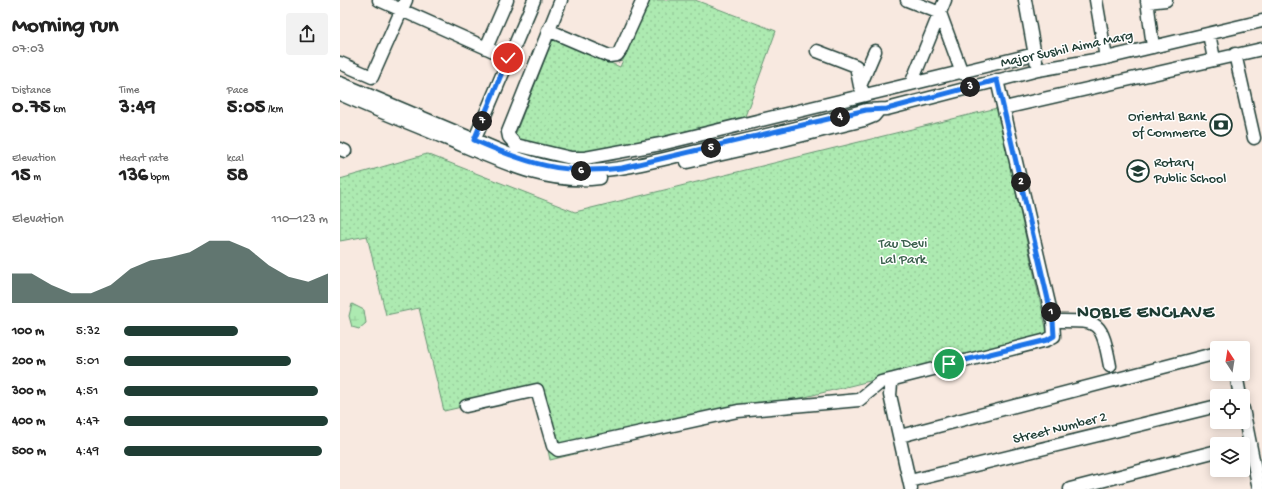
<!DOCTYPE html>
<meta charset="utf-8">
<style>
body{margin:0;font-family:"Gochi Hand",sans-serif;background:#f2f2f2;color:#222;height:100vh;display:flex;flex-direction:column;font-size:15px;white-space:nowrap}
*{box-sizing:border-box;margin:0}
p{font-size:13px;color:#767676}
.icon{flex:none;width:22px;height:22px;fill:none;stroke:currentColor;stroke-width:2;stroke-linecap:round;stroke-linejoin:round}
.map{position:relative;flex:1;overflow:hidden}
.sheet{display:flex;flex-direction:column;background:#fff;width:340px}
.sheet>*{flex:none}
.needle{width:26px;rotate:348deg}
.buttons{position:absolute;left:870px;top:341px;display:grid;gap:8px}
.buttons a{display:grid;place-items:center;width:40px;height:40px;border-radius:4px;background:#fff;box-shadow:0 2px 10px #0003;font-size:20px}
.pin{position:absolute;display:grid;place-items:center;width:34px;height:34px;color:#fff;margin:-17px;border:2px solid #fff;border-radius:50%;box-shadow:0 1px 4px #0007}
.km{position:absolute;width:20px;height:20px;margin:-10px;border-radius:50%;background:#222;color:#fff;font-size:11px;line-height:20px;text-align:center}
.round{display:grid;place-items:center;flex:none;width:42px;height:42px;border-radius:4px;background:#f2f2f2}
.head{display:flex;align-items:center;justify-content:space-between;height:68px;padding:0 12px}
h1{font-size:22px;font-weight:700;line-height:30px}
.figures{display:grid;grid-template-columns:repeat(3,1fr);gap:6px;height:68px;padding:4px 12px}
.figures div{display:grid;align-content:center}
.figures b{font-size:20px;font-weight:700}
.figures small{font-size:11px;font-weight:400}
.figures p{font-size:11px}
.chart{height:112px;padding:8px 12px}
.chart p{display:flex;justify-content:space-between}
.chart svg{width:100%;height:72px;margin-top:4px;fill:#1f3d34;opacity:.7}
ul{padding:0 12px;list-style:none;font-size:13px}
li{display:grid;grid-template-columns:64px 48px 1fr;align-items:center;height:30px}
li i{height:10px;border-radius:5px;background:#1f3d34}
main{display:flex;flex:1;min-height:0}
.map>svg:first-child{display:block}
.wetland{fill:url(#wetland-marsh);stroke:#669472}
.park{fill:url(#park-dots);stroke:#669472}
.lines{fill:none;stroke-linecap:round;stroke-linejoin:round}
.minor-casing{stroke:#1f3d34;stroke-width:15}
.minor{stroke:#fff;stroke-width:12}
.route-casing{stroke:#fff;stroke-width:8}
.route{stroke:#1a73e8;stroke-width:5}
.labels{text-anchor:middle;dominant-baseline:central;stroke-width:3;stroke-linejoin:round;paint-order:stroke}
.street-label{font-size:14px;fill:#1f3d34;stroke:#fff}
.poi-label{font-size:14px;fill:#1f3d34;stroke:#fff;text-anchor:end}
.park-label{font-size:14px;fill:#3b604d;stroke:#fff}
.district-label{font-size:18px;font-weight:bold;letter-spacing:1px;fill:#1f3d34;stroke:#fff}
</style>
<main>
<section class="sheet">
<div class="head"><div><h1>Morning run</h1><p>07:03</p></div><a class="round"><svg class="icon" aria-label="share" viewBox="0 0 24 24"><path d="M12 15V3M7 8l5-5 5 5M5 13v7h14v-7"/></svg></a></div>
<div class="figures">
<div><p>Distance</p><b>0.75<small> km</small></b></div>
<div><p>Time</p><b>3:49</b></div>
<div><p>Pace</p><b>5:05<small> /km</small></b></div>
</div>
<div class="figures">
<div><p>Elevation</p><b>15<small> m</small></b></div>
<div><p>Heart rate</p><b>136<small> bpm</small></b></div>
<div><p>kcal</p><b>58</b></div>
</div>
<div class="chart"><p><span>Elevation</span>110–123 m</p>
<svg viewBox="0 0 160 44" preserveAspectRatio="none"><path d="M0 44V26L10 26L20 33L30 38L40 38L50 33L60 23L70 18L80 16L90 13L100 6L110 6L120 11L130 21L140 28L150 31L160 26V44z"/></svg>
</div>
<ul>
<li><b>100 m</b>5:32<i style="width:56%"></i></li>
<li><b>200 m</b>5:01<i style="width:82%"></i></li>
<li><b>300 m</b>4:51<i style="width:95%"></i></li>
<li><b>400 m</b>4:47<i style="width:100%"></i></li>
<li><b>500 m</b>4:49<i style="width:97%"></i></li>
</ul>
</section>
<div class="map">
<svg width="922" height="489" viewBox="0 0 922 489">
<defs>
<pattern id="wetland-marsh" width="20" height="14" patternUnits="userSpaceOnUse"><rect width="20" height="14" fill="#adeab1"/><path d="M1 5h8M5 5V1M11 12h8M15 12V8" fill="none" stroke="#94ca99"/></pattern>
<pattern id="park-dots" width="8" height="8" patternUnits="userSpaceOnUse"><rect width="8" height="8" fill="#adeab1"/><path d="M2 2h.1M6 6h.1" fill="none" stroke="#94ca99" stroke-width="1.8" stroke-linecap="round"/></pattern>
</defs>
<rect width="100%" height="100%" fill="#f8e9e0"/>
<filter id="ink" filterUnits="userSpaceOnUse"><feTurbulence type="fractalNoise" baseFrequency=".025" numOctaves="2"/><feDisplacementMap in="SourceGraphic" scale="8" xChannelSelector="R" yChannelSelector="G"/><feConvolveMatrix kernelMatrix="1 2 1 2 8 2 1 2 1" color-interpolation-filters="sRGB"/></filter>
<g filter="url(#ink)">
<path class="wetland" d="M12,304L24,310L26,323L19,329L12,327L9,316Z"/>
<path class="park" d="M309,0H355L436,31L400,130L231,158L169,150L213,39L280,67Z
M657,108L708,337L210,460L196,390L104,411L79,308L46,315L27,236L0,241V179L87,154L235,212Z"/>
<g class="lines">
<g class="minor-casing">
<path id="minor" d="M39,0L169,58
M221,0L168,132L169,137L176,145L231,158H245L321,144L571,84L605,0
M567,0L600,13L622,73
M685,0L696,61
M756,0L766,58
M807,0L813,47
M807,2L826,0
M208,30L269,56L277,55L280,51L303,0
M869,34L874,59
M146,48L167,0
M477,51L516,66L520,86L525,95
M895,54L914,138
M0,63L32,77L66,0
M0,83L180,159C202,166 224,172 248,171C285,170 322,159 358,151C414,138 470,126 526,110L547,109L698,70L766,58L922,21
M571,84L695,54
M520,86L535,51
M0,94C35,110 70,123 105,138C154,158 205,186 260,178
M664,108L922,49
M131,148L194,0
M0,149L5,151
M347,162L427,144L524,120L534,116L539,110
M713,321C759,321 761,318 770,366
M896,374L900,396
M126,406L197,390L213,446L218,450L223,449L398,411L519,400L541,382L554,379
M903,409L919,489
M560,436L877,353
M570,481L877,406
M571,489L550,395L551,384L554,379L707,340L714,336L713,321L657,80
M730,489L877,451"/>
</g>
<use href="#minor" class="minor"/>
</g>
</g>
<g class="lines" filter="url(#ink)">
<g class="route-casing">
<path id="route" d="M168,58L134,140C188,164 223,175 282,168L526,110L547,109L657,80L713,321L714,336L707,340L609,364"/>
</g>
<use href="#route" class="route"/>
</g>
<defs>
<g id="bank-ring" transform="scale(1.15)"><circle r="9.5" fill="#fff" stroke="#1f3d34" stroke-width="1.5"/><path d="M-6-4H6V4H-6ZM0-2.3a2.3 2.3 0 1 0 0 4.6a2.3 2.3 0 1 0 0-4.6Z" fill="#1f3d34"/></g>
<g id="school-ring" transform="scale(1.15)"><circle r="9.5" fill="#fff" stroke="#1f3d34" stroke-width="1.5"/><path d="M0-5L7-2L0 1L-7-2ZM-4 1L0 2.5L4 1V4Q0 6-4 4Z" fill="#1f3d34"/></g>
</defs>
<g fill-rule="evenodd">
<use href="#bank-ring" x="881" y="125"/>
<use href="#school-ring" x="798" y="171"/>
</g>
<g class="labels">
<g class="street-label">
<text transform="translate(727 50) rotate(-12)">Major Sushil Aima Marg</text>
<text transform="translate(720 429) rotate(-14)">Street Number 2</text>
</g>
<g class="poi-label">
<text x="866" y="117">Oriental Bank<tspan x="866" dy="16">of Commerce</tspan></text>
<text x="814" y="163" text-anchor="start">Rotary<tspan x="814" dy="16">Public School</tspan></text>
</g>
<g class="park-label">
<text x="563" y="244">Tau Devi<tspan x="563" dy="16">Lal Park</tspan></text>
</g>
<g class="district-label">
<text x="806" y="313">NOBLE ENCLAVE</text>
</g>
</g>
</svg>
<div class="buttons">
<a><svg class="needle" viewBox="-14 -14 28 28"><path d="M0-13l5 13h-10z" fill="#e53935"/><path d="M0 13l5-13h-10z" fill="#767676"/></svg></a>
<a><svg class="icon" aria-label="locate" viewBox="0 0 24 24"><circle cx="12" cy="12" r="6"/><path d="M12 2v4M12 18v4M2 12h4M18 12h4"/></svg></a>
<a><svg class="icon" aria-label="layers" viewBox="0 0 24 24"><path d="M12 4l9 5-9 5-9-5zM3 14l9 5 9-5"/></svg></a>
</div>
<div class="pin" style="left:609px;top:364px;background:#1e9e55"><svg class="icon" aria-label="arrive" viewBox="0 0 24 24"><path d="M6 21V4h12l-3 4 3 4H6"/></svg></div>
<div class="pin" style="left:168px;top:58px;background:#d93025"><svg class="icon" aria-label="check" viewBox="0 0 24 24"><path d="M5 12l5 5 9-10"/></svg></div>
<b class="km" style="left:711px;top:312px">1</b>
<b class="km" style="left:681px;top:182px">2</b>
<b class="km" style="left:630px;top:87px">3</b>
<b class="km" style="left:500px;top:117px">4</b>
<b class="km" style="left:371px;top:148px">5</b>
<b class="km" style="left:241px;top:171px">6</b>
<b class="km" style="left:142px;top:121px">7</b>
</div>
</main>
